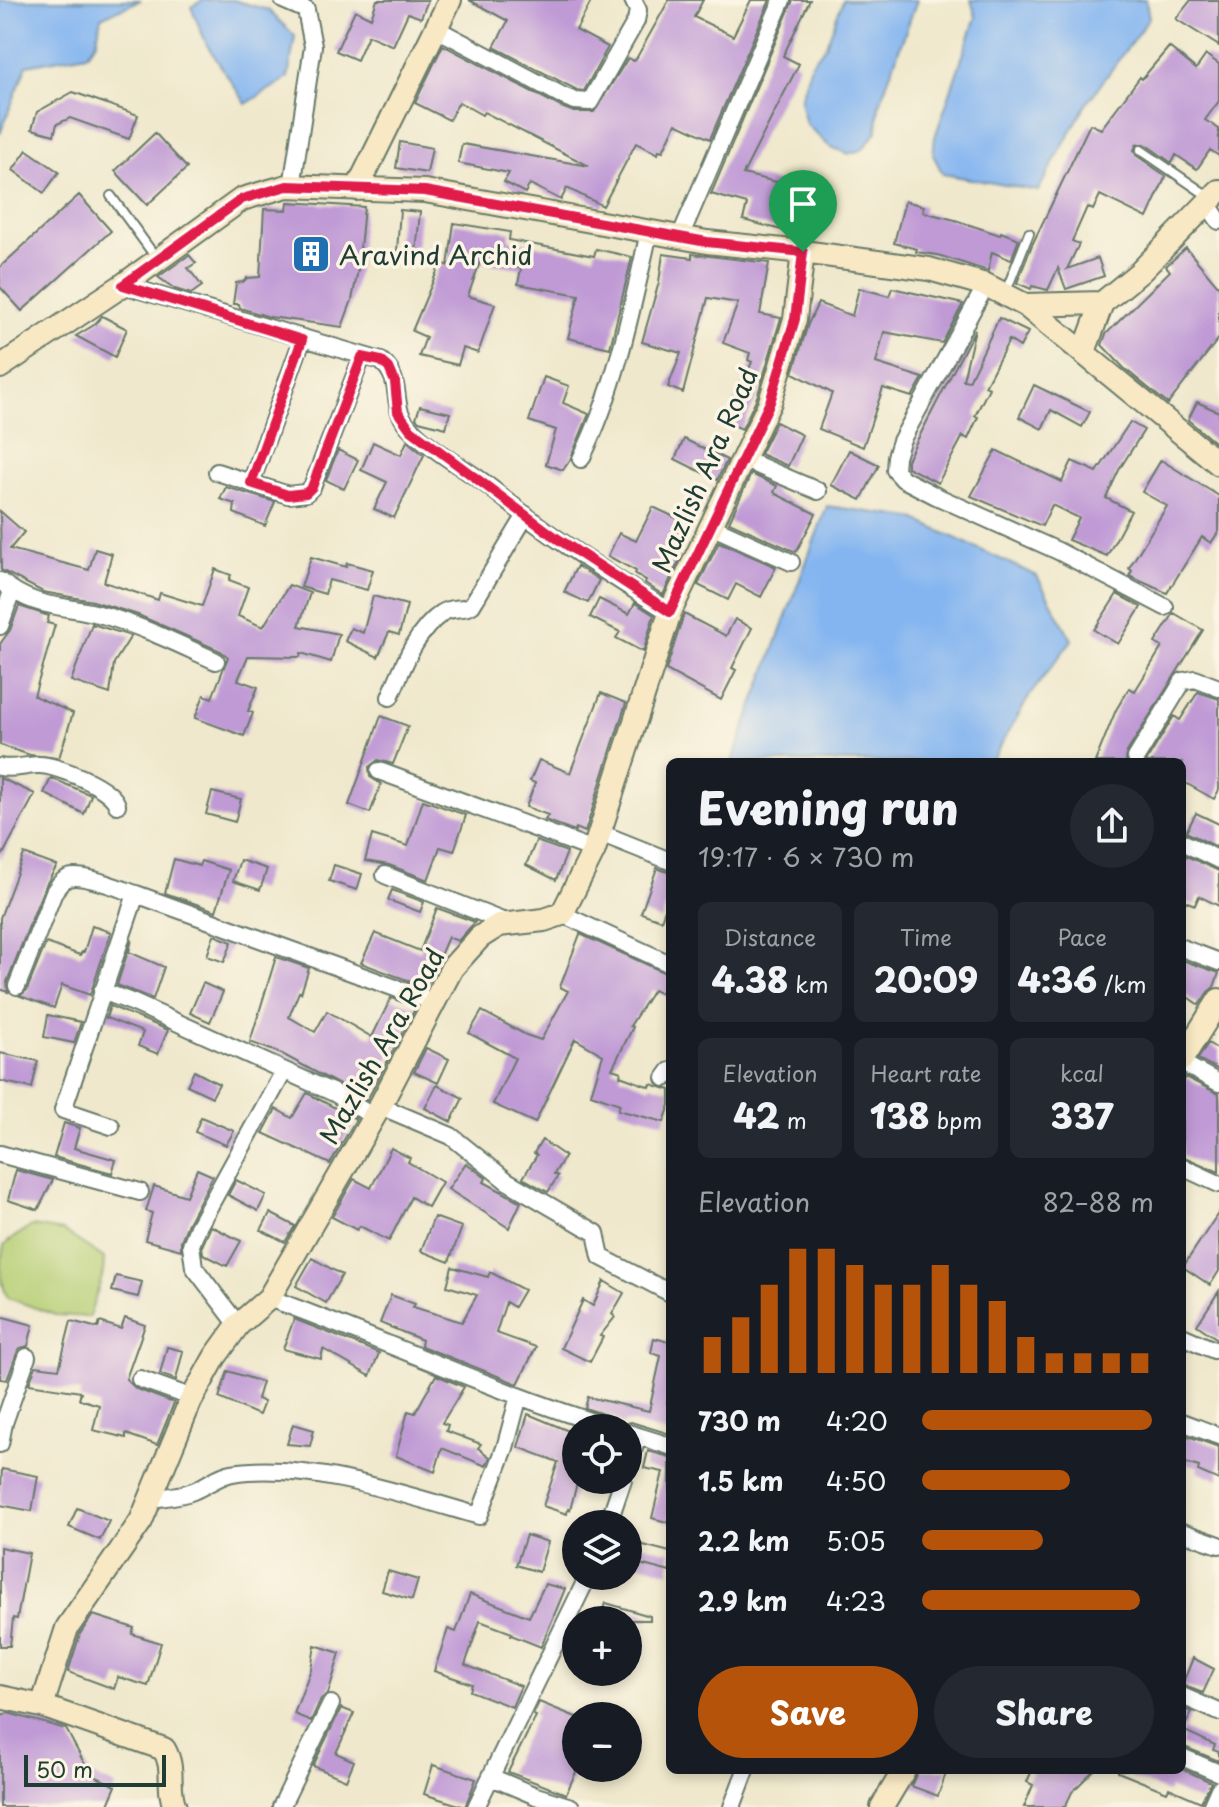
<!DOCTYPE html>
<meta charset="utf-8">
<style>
body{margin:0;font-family:"Playpen Sans",sans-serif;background:#242831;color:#f1f3f6;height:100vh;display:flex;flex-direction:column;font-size:30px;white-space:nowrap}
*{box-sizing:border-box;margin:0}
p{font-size:26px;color:#9ea1a6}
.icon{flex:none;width:44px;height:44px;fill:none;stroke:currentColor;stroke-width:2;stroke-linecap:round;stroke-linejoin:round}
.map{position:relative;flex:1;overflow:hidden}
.details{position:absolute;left:666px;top:758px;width:520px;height:1016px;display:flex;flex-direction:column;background:#171b24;border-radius:12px;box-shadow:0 4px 12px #0003}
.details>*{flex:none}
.buttons{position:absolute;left:562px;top:1414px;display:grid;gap:16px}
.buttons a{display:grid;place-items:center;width:80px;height:80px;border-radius:50%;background:#171b24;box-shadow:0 4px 12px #0003;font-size:40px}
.scale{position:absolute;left:24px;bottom:20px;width:142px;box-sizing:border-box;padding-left:8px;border:4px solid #1f3d34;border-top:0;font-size:22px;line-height:28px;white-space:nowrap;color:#1f3d34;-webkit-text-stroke:6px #fcf5e5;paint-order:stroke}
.pin{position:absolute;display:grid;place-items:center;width:68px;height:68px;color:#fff;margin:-82px -34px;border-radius:50% 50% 50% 0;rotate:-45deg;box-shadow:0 0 8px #0007}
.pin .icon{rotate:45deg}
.round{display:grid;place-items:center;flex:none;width:84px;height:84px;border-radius:42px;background:#242831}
.summary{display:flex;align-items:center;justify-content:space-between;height:136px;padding:0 32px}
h1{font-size:44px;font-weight:800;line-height:60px}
.metrics{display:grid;grid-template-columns:repeat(3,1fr);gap:12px;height:136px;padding:8px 32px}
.metrics div{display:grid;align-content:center;border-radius:12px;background:#242831;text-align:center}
.metrics b{font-size:34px;font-weight:800}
.metrics small{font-size:22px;font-weight:400}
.metrics p{font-size:22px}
.chart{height:224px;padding:16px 32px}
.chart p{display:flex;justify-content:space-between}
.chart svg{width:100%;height:144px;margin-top:8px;stroke:#b45309;stroke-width:6}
.primary-button{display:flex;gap:16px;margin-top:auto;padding:16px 32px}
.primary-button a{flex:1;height:92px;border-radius:48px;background:#b45309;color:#fff;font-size:32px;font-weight:800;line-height:92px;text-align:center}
.primary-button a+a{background:#242831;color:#f1f3f6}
ul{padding:0 32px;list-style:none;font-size:26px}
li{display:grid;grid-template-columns:128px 96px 1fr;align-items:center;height:60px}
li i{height:20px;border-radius:10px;background:#b45309}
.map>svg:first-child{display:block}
.green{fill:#b5ce73;stroke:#6a8654;stroke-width:2}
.water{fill:#84b5f0;stroke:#527992;stroke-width:2}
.building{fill:#bf9ad5}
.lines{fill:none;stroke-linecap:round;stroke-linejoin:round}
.lane-casing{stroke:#687969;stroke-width:12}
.street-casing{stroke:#687969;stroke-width:20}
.secondary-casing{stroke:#687969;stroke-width:26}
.lane{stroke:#fff;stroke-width:8}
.street{stroke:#fff;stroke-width:16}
.secondary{stroke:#f8e8c3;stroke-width:22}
.route-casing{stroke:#fff;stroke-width:16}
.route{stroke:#e11d48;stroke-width:10}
.labels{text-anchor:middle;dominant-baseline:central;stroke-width:7;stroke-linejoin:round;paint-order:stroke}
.poi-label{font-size:26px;fill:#1f3d34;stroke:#fcf5e5;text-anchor:start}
.street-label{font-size:26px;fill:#1f3d34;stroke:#fcf5e5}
</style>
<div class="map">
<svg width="1219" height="1807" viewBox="0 0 1219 1807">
<rect width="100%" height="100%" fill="#fcf5e5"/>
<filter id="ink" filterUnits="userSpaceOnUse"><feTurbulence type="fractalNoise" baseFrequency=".0125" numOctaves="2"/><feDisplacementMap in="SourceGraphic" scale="16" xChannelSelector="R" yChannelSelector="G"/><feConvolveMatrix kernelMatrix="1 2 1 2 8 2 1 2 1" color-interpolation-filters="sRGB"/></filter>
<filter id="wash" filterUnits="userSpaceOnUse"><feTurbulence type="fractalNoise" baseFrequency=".006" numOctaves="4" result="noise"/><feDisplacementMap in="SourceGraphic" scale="32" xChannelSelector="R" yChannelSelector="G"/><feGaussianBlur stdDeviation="1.8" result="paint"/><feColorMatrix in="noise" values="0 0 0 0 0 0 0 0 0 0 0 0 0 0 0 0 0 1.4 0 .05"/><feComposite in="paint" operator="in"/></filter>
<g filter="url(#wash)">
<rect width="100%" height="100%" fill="#efe8cc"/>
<path class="green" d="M32,1226L63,1231L104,1258L103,1274L89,1317L55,1315L8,1298C0,1284 0,1262 4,1246C10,1238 23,1232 32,1226Z"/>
<path class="water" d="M0,0H141L101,17L97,40L87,54L27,65L0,134Z
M203,0H233L268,10L295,36L288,78L246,104L207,45L191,7Z
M843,0H917L879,105L877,131L862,150L848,154L829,146L806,124L800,101L811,64L826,45Z
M971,0H1146L1149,18L1085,106L1038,191L943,174L933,155L935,137L976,17Z
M827,506L912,518L1037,576L1072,640L1030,695L991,762H732Z"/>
<g id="blocks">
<path class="building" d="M377,0H428L421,18L408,13L393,46L368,35L357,60L336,51L355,10L371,18Z
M469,0H592L576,30L608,47L584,91L577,90L494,47L508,21Z
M669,0H703L694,17L733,36L751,0H770L710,139L676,123L663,151L659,150L658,154L636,143L603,206L567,188L561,200L530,184L525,193L504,182L509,173L458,163L462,144L589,166L484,112L482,115L459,102L449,120L415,103L443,45L561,107L574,112H594L628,58L634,61L636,59Z
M793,0H810L783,56L799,64L743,174L793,186L782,230L743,220L747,204L711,194Z
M1191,0H1219V46L1176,19Z
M1169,47L1196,69L1206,55L1219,64V101L1205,120L1219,129V156L1210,150L1197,169L1176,155L1172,163L1145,144H1137L1134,150L1136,155L1166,176L1147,218L1100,195L1093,210L1087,207L1072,241L1079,244L1067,269L1098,258L1104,276L1066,289L1058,268L1048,290L1032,286L1031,289L1017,283L1032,245L1090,124L1101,129L1140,77L1142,79Z
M73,92L138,115L129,139L70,118L57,124L54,135L32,129L37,112Z
M155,133L187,168L147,205L115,171Z
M400,142L432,148L427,173L396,168Z
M27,150L59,172L44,193L13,170Z
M79,195L111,231L22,311L0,287V267Z
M905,201L924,206L923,212L955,220L1000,235L1001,232L1019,239L1011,260L992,252L988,271L938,255L916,252L917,249L894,243Z
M288,202L364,207L358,270L352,300L342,327L270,317L240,308L239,304H233L236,283L243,282L247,278L260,277L264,209L287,210Z
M400,210L420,212L416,253L397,251Z
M454,223L510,232L509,240L594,256L596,249L632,257L610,348L568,338L579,295L518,284L521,268L480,262L468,296L495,304L478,353L463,348L458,365L419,356L426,337L412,331L441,262L448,266Z
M1186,248L1219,287V338L1168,404L1124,368L1102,345L1106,334L1170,271L1166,266Z
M663,254L692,258V254L769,263L760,314L781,318L757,397L742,429L726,422L752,362L748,360L750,353L723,343L738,303L708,298L683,393L668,387L681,353L642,342L659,282Z
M189,255L196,263L188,268L202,286L191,294L175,289L158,277Z
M859,288L889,296L892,288L963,304L942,343L884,332L876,363L923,378L912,397L883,388L863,447L819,429L832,393L793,373L808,324L818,303L852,316Z
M102,316L127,329L115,357L76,336L94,325Z
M999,318L1028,332L1020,347L1009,340L985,386L989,388L975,416L978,417L968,439L963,436L938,483L907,467V460L975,329L963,380L969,381Z
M544,377L569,386L563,403L589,414L570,460L563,470L546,464L556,430L529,421Z
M1034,385L1090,412L1082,427L1051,410L1042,429L1019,417Z
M1197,402L1219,412V446L1188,420Z
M420,406L450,413L446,428L419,421L416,418Z
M776,422L802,435L788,466L760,454Z
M1130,422L1144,430L1119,470L1106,498L1131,511L1107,556L1068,540L1079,518L1052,505L1042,526L971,496L996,450L1062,482L1072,461L1097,472Z
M684,439L727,460L717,480L675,459Z
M407,441L424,455L394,518L374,509L387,482L361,470L373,442L401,455Z
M338,450L358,460L344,489L326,480Z
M849,450L879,465L861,500L831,485Z
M1161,460L1219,496V531L1211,543L1202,537L1167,593L1129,576L1132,571L1129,568L1167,506L1142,492Z
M751,474L777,486L774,492L776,494L816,514L796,552L729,522Z
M226,487L275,502L265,526L234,513L235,504L220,499Z
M653,507L683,521L667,552L680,559L663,595L645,583L646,580L635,574L636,571L608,556L619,533L636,541Z
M0,511L24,532L10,549L89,570L95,549L112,554L104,582L158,600L160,593L202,606L215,569L231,575L229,580L248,587L238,616L263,627L289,585L310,593L299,626L339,634L331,662L301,653L300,657L248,656L238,680L258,687L248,711L253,713L244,736L195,718L204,695L212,698L228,657L221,651L138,615L93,601L43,592L1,570Z
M719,542L776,567L761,597L736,584L728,600L698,585Z
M311,557L346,567L347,563L373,570L367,590L329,580L325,594L301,587Z
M577,566L599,580L588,603L564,592Z
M1117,594L1141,607L1118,644L1094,630Z
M373,596L407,605L399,635L389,632L378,657L345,641L351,628L363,633Z
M599,599L629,614L635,603L654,615L643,652L616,638L620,632L590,617Z
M19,606L49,616L47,623L55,625L34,696L73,713L59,758L30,755L0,745V644L10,630Z
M1174,613L1203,630L1127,752L1126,762H1095L1116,710L1129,688L1135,691L1162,647L1155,643Z
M684,614L726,636L735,619L752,628L732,668L736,670L721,700L666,670Z
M92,624L131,636L114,663L110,694L71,681Z
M1198,692L1219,699V790L1214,799L1182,781V762H1146L1174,716L1180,720Z
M601,693L626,703L585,832L576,828L575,831L545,820L548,815L526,807L535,783L530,781L539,760L570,773Z
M381,716L408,726L393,764L378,760L369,767L370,777L381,784L370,813L349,805Z
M0,778L35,794L0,860Z
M51,778L91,795L84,814L44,793Z
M212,792L241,799L235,822L206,814Z
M423,800L466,815L454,851L440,847L428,880L389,865L365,861L372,835L408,846Z
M1196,813L1219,824V848L1186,832Z
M536,841L567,852L556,880L526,865Z
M24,854L57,866L44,888L7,982L8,992L0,989V918Z
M1182,854L1219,871V906L1199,896L1195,905L1182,900Z
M174,859L199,866L201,861L229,870L216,911L165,893Z
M240,860L267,869L260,890L233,881Z
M334,865L362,874L357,890L329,881Z
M657,868L670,873V896L661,920L641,913Z
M392,890L424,902L420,912L388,900Z
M437,908L475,922L458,941L448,937L426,987L361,963L375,933L420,951Z
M92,926L111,932L90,995L62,985L54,1008L20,996L27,990L46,943L80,955L82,952H84Z
M580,934L670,975V998L653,990L630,1026L633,1027L612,1069L621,1072L620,1076L650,1087L651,1084L670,1090V1105L664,1122L618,1110L620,1104L591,1094L603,1055L575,1039L535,1123L493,1104L515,1058L469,1033L482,1011L526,1035L541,1040L568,991L560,987Z
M214,935L232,942L224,962L207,956Z
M132,939L129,952L164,967L153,999L117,985Z
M276,957L309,968L301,993L299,992L289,1017L315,1032L327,1011L372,1037L391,998L416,1007L367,1100L282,1054L250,1042Z
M1182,960L1219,973L1214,987L1208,992L1199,1005L1182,993Z
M203,983L223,992L210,1022L190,1013Z
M110,1006L168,1030L158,1054L138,1046L143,1032L106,1018Z
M48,1015L81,1022L74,1043L44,1037Z
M1208,1043L1219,1050V1070L1198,1059Z
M426,1048L449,1059L438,1083L414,1072Z
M0,1053L38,1061L32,1088L0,1081Z
M194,1071L219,1084L212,1097L187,1085Z
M1185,1077L1219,1094V1172L1182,1156V1082Z
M437,1085L463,1098L451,1122L425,1108Z
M307,1093L356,1119L330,1164L263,1133L276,1109L292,1118Z
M201,1117L234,1131L226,1145L195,1132Z
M64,1123L80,1128L74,1148L116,1160L112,1173L54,1157Z
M542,1140L565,1156L554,1174L558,1176L548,1192L523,1178L537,1155L534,1153Z
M391,1148L410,1158L408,1162L442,1182L428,1207L411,1197L389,1241L360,1226L357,1230L332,1217L354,1179L371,1188Z
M466,1163L486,1178L484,1182L521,1202L509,1228L448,1189Z
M197,1169L213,1176L188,1223L181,1241V1250L145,1240L152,1213L146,1211L154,1186L186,1196Z
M16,1170L53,1180L38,1210L8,1200Z
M236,1180L266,1195L258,1211L228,1195Z
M1219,1212V1271L1210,1285L1183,1267Z
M270,1213L295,1226L285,1242L261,1230Z
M434,1217L462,1227L449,1262L421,1251Z
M211,1226L241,1241L227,1266L203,1254L202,1246Z
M312,1258L342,1275L326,1303L296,1286Z
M452,1267L488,1277L490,1272L524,1290L514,1307L506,1302L496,1333L536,1347L518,1384L421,1346L422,1340L380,1323L391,1295L415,1304L413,1307L462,1322L477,1295L447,1286Z
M116,1276L142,1282L138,1297L112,1291Z
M604,1281L624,1293L612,1314L615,1317L600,1336L603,1337L590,1362L561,1348L583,1300L593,1306Z
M1219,1291V1340L1197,1325Z
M0,1316L33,1325L28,1346L20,1348L17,1353L7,1380L0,1379Z
M125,1318L145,1325L126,1379L136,1389L174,1403L157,1445L126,1434V1438L93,1430L99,1405L79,1399L81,1392L29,1384L36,1366L59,1369L71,1321L98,1328L100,1322L121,1329Z
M294,1319L379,1353L370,1376L323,1349L321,1359L283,1349Z
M654,1338L670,1342V1389L667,1403L670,1404V1434L631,1422L622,1424L615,1418L585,1408L588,1397L649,1411L661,1356L651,1353Z
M167,1347L183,1351L176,1380L160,1374Z
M228,1371L262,1382L257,1399L264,1402L259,1415L219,1398Z
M436,1375L464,1387L442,1423L448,1425L446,1431L481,1444L478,1448L490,1457L486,1466L442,1448L435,1472L396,1456L408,1411L415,1413Z
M528,1414L576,1434V1487L570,1510L568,1509L567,1514L543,1506L558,1462L518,1447Z
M293,1424L314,1430L310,1446L287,1444Z
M1182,1434L1219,1447V1480L1198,1471L1199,1467L1182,1462Z
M648,1451L670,1457V1523L652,1518L663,1472L644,1468Z
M2,1469L38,1476L32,1511L0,1505Z
M77,1508L109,1521L100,1540L69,1527Z
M526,1535L548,1542L539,1572L516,1565Z
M628,1541L670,1552V1572L628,1561Z
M0,1547L29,1553L17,1619L13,1618L10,1646H0Z
M388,1571L418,1580L412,1600L382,1591Z
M545,1584L565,1589L541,1647L511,1635L512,1633L480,1621L465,1665L521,1686L512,1707L470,1691L472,1684L434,1671L448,1629L456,1632L470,1594L529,1617Z
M606,1603L650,1616V1620H611L602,1617Z
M93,1615L134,1628L132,1634L161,1643L148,1686L118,1677L114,1689L68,1672L80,1634Z
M315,1645L340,1653L328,1694L321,1699L311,1721L294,1714L311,1669Z
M1193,1658L1214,1669L1203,1693L1182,1685Z
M539,1702L576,1717V1772L566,1794L508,1772L536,1716L533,1715Z
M341,1708L354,1713L336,1753L354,1761L346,1780L313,1766Z
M1182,1708L1192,1712L1183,1730L1215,1745L1213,1750L1219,1752V1761L1182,1746Z
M8,1713L66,1729L90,1774L116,1786L107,1807H0V1717Z
M433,1765L476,1779L465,1807L424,1794Z
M1182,1769L1211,1782L1201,1802L1169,1788L1167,1792L1118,1772V1770Z
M918,1770H947L938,1796L911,1786Z
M1032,1770H1094L1072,1792L1065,1807H1024L1033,1785L1027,1782Z"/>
</g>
</g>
<g filter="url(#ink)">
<use href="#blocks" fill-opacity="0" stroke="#687969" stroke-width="2"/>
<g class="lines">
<g class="lane-casing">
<path id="lane" d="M1141,150L1211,198
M111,196L157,259
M1005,294L1029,233"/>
</g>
<g class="street-casing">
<path id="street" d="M283,0L306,10L313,46L292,187
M435,28L565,97L575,101L590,102L636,21L638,10L633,0
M1207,203L1219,221
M680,237L782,0
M123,285L381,361C407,383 386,407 413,431C433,451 460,465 483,482C507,500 531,521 556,538C593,564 632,589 670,612
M986,285L901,441L896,457L895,470L903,479L936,496L1058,551L1165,607
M581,459C616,389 632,308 649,232
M743,459L818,491
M217,472L288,495L306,493L312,487L362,357
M251,483L302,340
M713,527L791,562
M0,581C39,612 63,603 106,616C144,627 180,645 216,661
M0,626L12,591
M390,697C403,667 415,632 442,613C452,606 463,611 472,605L526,515
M1136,758L1183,681L1195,679L1219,688
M0,767C14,770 25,765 39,765C57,765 112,787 117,805
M379,771L594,850
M600,833L670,861
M1182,842L1219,860
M385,875L510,924
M562,914L670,964
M1182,948L1219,962
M17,986L54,892C58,886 61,881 68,878C84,873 120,889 136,894L434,1002
M102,991L134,1003L334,1093L374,1117
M1182,1063L1219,1083
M665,1078L670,1071
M380,1106L451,1136L507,1181L596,1233L601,1257L670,1293
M111,1126L63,1110L136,894
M0,1154L140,1192
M1182,1167L1219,1184
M269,1298C384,1340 495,1392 612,1428
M238,1325L194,1267L191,1245L198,1227L284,1071
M1182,1336L1214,1350
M140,1379L193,1398
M1182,1422L1219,1436
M628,1433L670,1446
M0,1444L4,1423L27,1357
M628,1466L638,1436
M151,1499C165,1497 181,1496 193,1491C206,1486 219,1475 232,1473C306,1461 407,1495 479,1516L505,1448L519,1396
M608,1524L623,1480
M1182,1532L1219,1545
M1182,1696L1219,1712
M1182,1757L1219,1773
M491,1777L536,1796L571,1807
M281,1807L331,1704
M476,1807L588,1576
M732,1807L746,1770
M1211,1807L1219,1789"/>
</g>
<g class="secondary-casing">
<path id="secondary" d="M357,189L450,0
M1025,305L1102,303
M1084,352L1102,303L1140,272L1219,191
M0,367L123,285L242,199L287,186L425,191L707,242L803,252L929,269L986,285L1025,305L1219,464
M1182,1059L1219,1000
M0,1697L42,1706L164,1749C176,1770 166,1786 175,1807
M42,1706L67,1628L141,1521L190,1402L215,1357L238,1325L269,1298L380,1106L452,968L480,937L499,925L544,920L562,914L594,850L670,612L770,402L795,319L803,252
M882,1807L904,1770"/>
</g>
<use href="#lane" class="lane"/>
<use href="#street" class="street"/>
<use href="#secondary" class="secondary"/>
</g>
</g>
<g class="lines" filter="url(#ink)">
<g class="route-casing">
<path id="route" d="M287,186L425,191L707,242L803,252L795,319L770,402L670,612L555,537L411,430L398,412L395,382L389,368L381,361L362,357L312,487L306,493L288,495L251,483L302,340L123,285L242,199Z"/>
</g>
<use href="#route" class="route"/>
</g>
<defs>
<g id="building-square" transform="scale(2)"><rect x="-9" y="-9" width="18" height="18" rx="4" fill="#1f6fb2" stroke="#fcf5e5"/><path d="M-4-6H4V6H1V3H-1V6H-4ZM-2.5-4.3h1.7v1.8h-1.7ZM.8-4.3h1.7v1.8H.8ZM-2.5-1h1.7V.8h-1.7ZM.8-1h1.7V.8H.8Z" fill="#fff"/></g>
</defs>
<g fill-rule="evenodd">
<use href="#building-square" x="311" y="254"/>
</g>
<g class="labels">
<g class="poi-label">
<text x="339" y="254">Aravind Archid</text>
</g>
<g class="street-label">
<text transform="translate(704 470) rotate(-66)">Mazlish Ara Road</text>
<text transform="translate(381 1046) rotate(-60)">Mazlish Ara Road</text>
</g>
</g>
</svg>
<div class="buttons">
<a><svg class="icon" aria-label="locate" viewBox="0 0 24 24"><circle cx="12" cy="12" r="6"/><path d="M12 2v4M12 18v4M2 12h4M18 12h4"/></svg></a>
<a><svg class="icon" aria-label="layers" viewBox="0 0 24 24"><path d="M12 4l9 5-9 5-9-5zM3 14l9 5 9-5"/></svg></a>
<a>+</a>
<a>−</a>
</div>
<div class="scale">50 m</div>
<div class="pin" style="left:803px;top:252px;background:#1e9e55"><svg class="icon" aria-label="arrive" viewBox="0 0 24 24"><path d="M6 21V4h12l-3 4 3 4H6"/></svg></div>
<section class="details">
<div class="summary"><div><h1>Evening run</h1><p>19:17 · 6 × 730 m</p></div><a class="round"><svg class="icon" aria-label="share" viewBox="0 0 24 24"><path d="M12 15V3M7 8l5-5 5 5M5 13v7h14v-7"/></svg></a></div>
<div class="metrics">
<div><p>Distance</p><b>4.38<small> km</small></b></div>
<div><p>Time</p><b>20:09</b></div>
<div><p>Pace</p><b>4:36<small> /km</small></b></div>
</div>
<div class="metrics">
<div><p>Elevation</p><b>42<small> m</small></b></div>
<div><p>Heart rate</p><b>138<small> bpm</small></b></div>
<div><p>kcal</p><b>337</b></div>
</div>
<div class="chart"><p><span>Elevation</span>82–88 m</p>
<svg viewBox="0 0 160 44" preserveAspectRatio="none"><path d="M5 44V33M15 44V27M25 44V17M35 44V6M45 44V6M55 44V11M65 44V17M75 44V17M85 44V11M95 44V17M105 44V22M115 44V33M125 44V38M135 44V38M145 44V38M155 44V38"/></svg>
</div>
<ul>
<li><b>730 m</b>4:20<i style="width:99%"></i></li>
<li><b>1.5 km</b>4:50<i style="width:64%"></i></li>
<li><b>2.2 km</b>5:05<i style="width:52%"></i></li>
<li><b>2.9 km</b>4:23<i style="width:94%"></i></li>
</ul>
<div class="primary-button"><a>Save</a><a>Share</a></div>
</section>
</div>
